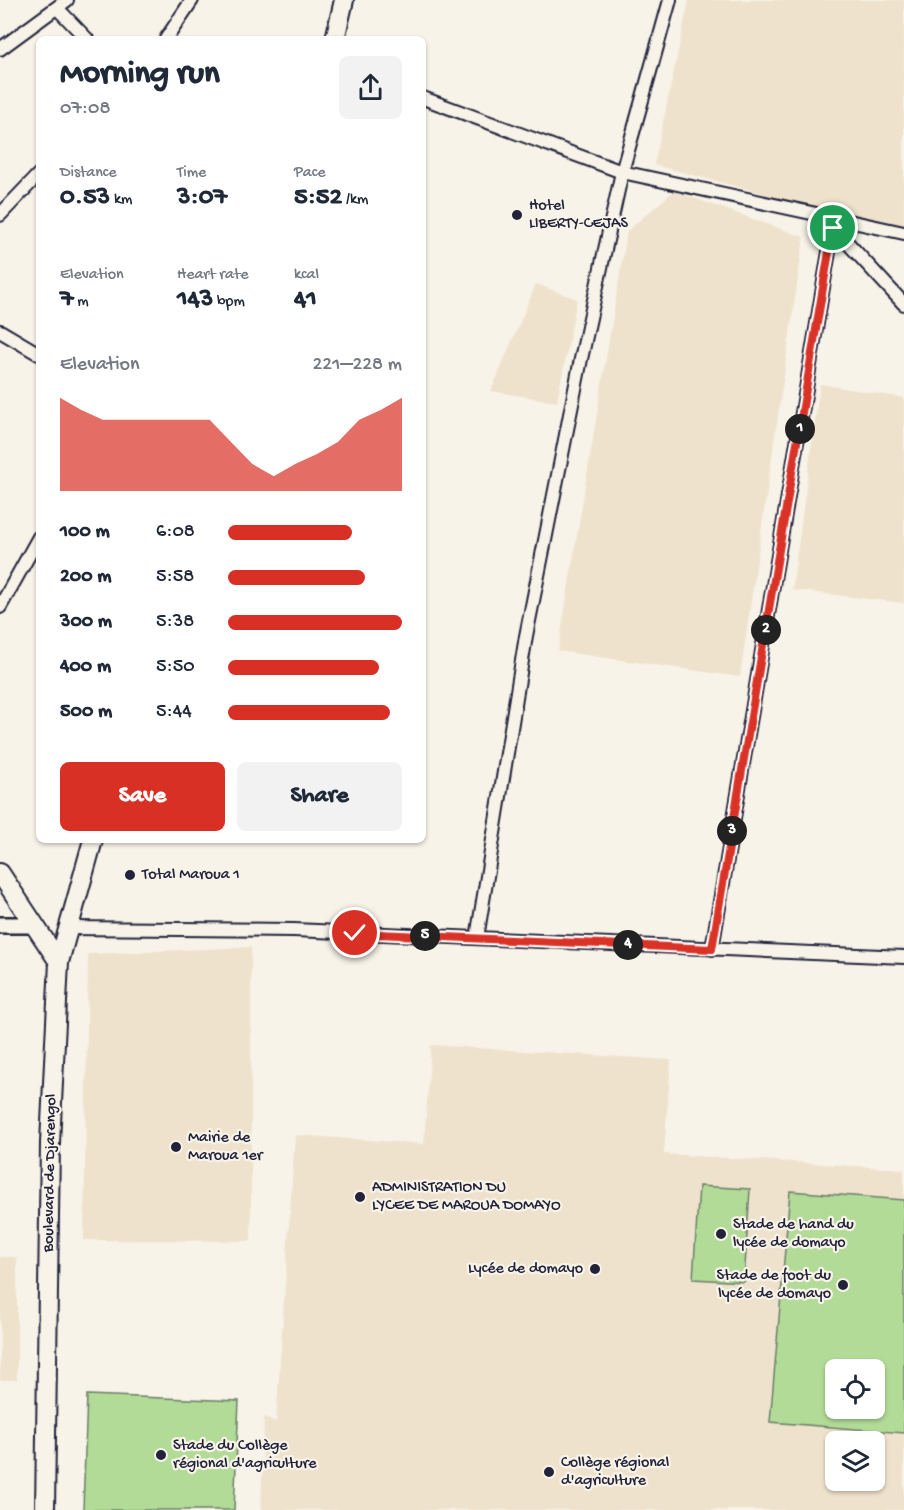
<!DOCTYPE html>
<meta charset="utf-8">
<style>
body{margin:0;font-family:"Gochi Hand",sans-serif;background:#f2f2f3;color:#1f2937;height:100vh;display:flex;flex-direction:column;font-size:22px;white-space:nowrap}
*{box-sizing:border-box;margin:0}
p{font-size:20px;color:#747a83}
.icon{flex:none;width:33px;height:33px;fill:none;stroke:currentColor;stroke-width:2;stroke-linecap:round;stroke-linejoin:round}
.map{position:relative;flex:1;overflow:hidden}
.details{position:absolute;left:36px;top:36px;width:390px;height:807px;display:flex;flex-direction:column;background:#fff;border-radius:9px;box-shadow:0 2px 4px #0004}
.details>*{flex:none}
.buttons{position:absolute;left:825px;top:1359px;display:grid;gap:12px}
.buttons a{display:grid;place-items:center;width:60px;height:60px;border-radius:9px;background:#fff;box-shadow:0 2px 4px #0004;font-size:30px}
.pin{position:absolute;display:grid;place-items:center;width:51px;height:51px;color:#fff;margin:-26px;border:3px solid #fff;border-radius:50%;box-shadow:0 2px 6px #0007}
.km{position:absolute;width:30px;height:30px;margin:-15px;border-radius:50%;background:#222;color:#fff;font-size:16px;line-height:30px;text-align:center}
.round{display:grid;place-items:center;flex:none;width:63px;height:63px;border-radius:9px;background:#f2f2f3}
.head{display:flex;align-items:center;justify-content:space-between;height:102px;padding:0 24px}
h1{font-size:33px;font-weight:700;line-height:45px}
.metrics{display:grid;grid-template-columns:repeat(3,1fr);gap:9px;height:102px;padding:6px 24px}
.metrics div{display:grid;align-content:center}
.metrics b{font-size:26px;font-weight:700}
.metrics small{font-size:16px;font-weight:400}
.metrics p{font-size:16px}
.chart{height:168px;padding:12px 24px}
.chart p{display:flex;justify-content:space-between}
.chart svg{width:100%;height:108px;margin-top:6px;fill:#d93025;opacity:.7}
.cta{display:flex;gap:12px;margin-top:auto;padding:12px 24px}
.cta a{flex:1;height:69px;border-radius:9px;background:#d93025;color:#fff;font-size:24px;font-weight:700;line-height:69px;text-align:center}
.cta a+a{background:#f2f2f3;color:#1f2937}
ul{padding:0 24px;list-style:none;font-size:20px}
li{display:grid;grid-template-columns:96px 72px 1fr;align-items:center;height:45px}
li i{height:15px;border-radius:8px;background:#d93025}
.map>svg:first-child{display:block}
.built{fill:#efe2cd;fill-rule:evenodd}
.green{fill:#b2db97;stroke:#6a7e69;stroke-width:1.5;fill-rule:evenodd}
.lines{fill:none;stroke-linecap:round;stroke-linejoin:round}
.minor-casing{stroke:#22223b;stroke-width:16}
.tertiary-casing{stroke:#22223b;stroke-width:20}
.primary-casing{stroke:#22223b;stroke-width:22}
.minor{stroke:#f7f3e8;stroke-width:12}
.tertiary{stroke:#f7f3e8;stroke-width:15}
.primary{stroke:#f7f3e8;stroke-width:18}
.route-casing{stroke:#fff;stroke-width:12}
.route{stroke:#d93025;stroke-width:8}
.poi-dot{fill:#22223b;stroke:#f7f3e8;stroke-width:2}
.labels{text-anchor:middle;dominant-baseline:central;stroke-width:4.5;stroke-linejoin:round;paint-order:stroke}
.poi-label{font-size:16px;fill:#22223b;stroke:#f7f3e8;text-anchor:start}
.street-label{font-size:16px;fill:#22223b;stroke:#f7f3e8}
</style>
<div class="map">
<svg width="904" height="1510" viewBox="0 0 904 1510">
<rect width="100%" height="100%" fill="#f7f3e8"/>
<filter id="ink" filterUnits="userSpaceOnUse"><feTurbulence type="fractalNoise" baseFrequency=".0167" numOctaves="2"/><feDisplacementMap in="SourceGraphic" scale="12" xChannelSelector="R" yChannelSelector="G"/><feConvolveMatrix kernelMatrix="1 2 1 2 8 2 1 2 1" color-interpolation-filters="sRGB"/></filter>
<g filter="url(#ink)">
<path class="built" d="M689,0H904V230L654,165Z
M674,191L804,237L740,677L558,651L627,231Z
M536,284L577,299L557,402L491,391Z
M820,384L904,398V603L792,590Z
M251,947V1241L84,1240L88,954Z
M431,1045L671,1060L664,1154L904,1169V1510H261L264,1417L276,1422L295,1135L424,1144ZM836,1370H874V1408H836ZM836,1442H874V1480H836Z
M0,1257H17V1380H0Z"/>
<path class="green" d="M699,1186L750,1189L744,1282L693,1279Z
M790,1191L904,1200V1433L770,1422ZM836,1370H874V1408H836Z
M87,1395L239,1401L234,1510H83Z"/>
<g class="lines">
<g class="minor-casing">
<path id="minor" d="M58,9L87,39
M166,39L192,0
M0,49L67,0
M423,98L622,172L904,233
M0,215L39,174
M833,227L904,304
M0,331L39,354
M0,607L39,537
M67,928L294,930L904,957
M477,938L526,636L581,359L622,172L670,0
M712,949L835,216"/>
</g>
<g class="tertiary-casing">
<path id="tertiary" d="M0,925H33"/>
</g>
<g class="primary-casing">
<path id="primary" d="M335,39L344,0
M0,873L59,962
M45,1510L50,1143L59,962L93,840"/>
</g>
<use href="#minor" class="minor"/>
<use href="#tertiary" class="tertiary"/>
<use href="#primary" class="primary"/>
</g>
</g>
<g class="lines" filter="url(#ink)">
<g class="route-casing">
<path id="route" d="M355,933L712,949L833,228"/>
</g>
<use href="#route" class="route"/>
</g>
<g class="poi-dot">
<circle cx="517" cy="215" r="6"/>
<circle cx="130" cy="875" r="6"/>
<circle cx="176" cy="1147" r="6"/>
<circle cx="360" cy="1197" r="6"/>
<circle cx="721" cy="1234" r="6"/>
<circle cx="595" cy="1269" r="6"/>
<circle cx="843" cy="1285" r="6"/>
<circle cx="161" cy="1455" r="6"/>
<circle cx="549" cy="1472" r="6"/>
</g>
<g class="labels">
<g class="poi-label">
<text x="529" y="206">Hotel<tspan x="529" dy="18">LIBERTY-CEJAS</tspan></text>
<text x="142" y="875">Total Maroua 1</text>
<text x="188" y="1138">Mairie de<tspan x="188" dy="18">Maroua 1er</tspan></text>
<text x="372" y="1188">ADMINISTRATION DU<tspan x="372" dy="18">LYCEE DE MAROUA DOMAYO</tspan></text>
<text x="733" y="1225">Stade de hand du<tspan x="733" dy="18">lycée de domayo</tspan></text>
<text x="583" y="1269" text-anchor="end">Lycée de domayo</text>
<text x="831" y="1276" text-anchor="end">Stade de foot du<tspan x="831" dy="18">lycée de domayo</tspan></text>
<text x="173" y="1446">Stade du Collège<tspan x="173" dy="18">régional d'agriculture</tspan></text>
<text x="561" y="1463">Collège régional<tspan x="561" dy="18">d'agriculture</tspan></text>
</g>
<g class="street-label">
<text transform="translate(51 1173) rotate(-89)">Boulevard de Djarengol</text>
</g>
</g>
</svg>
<div class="buttons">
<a><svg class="icon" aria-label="locate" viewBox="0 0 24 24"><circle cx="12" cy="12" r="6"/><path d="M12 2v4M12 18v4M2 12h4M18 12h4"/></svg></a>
<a><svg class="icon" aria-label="layers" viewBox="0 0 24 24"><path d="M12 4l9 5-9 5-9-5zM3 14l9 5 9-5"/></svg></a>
</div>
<div class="pin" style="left:833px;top:228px;background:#1e9e55"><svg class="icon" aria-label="arrive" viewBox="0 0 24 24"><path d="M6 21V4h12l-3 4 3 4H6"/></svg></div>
<div class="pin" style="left:355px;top:933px;background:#d93025"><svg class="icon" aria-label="check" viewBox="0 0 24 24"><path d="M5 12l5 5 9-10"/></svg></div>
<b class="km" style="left:800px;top:429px">1</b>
<b class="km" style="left:766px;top:630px">2</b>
<b class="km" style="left:732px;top:831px">3</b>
<b class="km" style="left:628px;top:945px">4</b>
<b class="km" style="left:425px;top:936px">5</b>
<section class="details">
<div class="head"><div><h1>Morning run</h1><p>07:08</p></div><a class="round"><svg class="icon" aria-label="share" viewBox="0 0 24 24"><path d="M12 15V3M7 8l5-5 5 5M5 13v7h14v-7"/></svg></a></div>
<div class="metrics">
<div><p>Distance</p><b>0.53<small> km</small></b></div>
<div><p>Time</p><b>3:07</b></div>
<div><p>Pace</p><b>5:52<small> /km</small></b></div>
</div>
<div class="metrics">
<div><p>Elevation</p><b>7<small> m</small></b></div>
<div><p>Heart rate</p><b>143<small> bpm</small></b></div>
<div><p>kcal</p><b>41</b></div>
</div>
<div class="chart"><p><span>Elevation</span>221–228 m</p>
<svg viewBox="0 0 160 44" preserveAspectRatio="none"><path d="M0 44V6L10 11L20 15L30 15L40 15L50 15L60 15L70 15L80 24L90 33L100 38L110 33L120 29L130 24L140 15L150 11L160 6V44z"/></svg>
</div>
<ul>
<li><b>100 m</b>6:08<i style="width:71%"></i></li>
<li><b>200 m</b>5:58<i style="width:79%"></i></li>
<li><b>300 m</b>5:38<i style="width:100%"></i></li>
<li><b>400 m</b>5:50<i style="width:87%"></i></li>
<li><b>500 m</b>5:44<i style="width:93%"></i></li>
</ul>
<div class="cta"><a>Save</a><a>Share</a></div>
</section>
</div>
